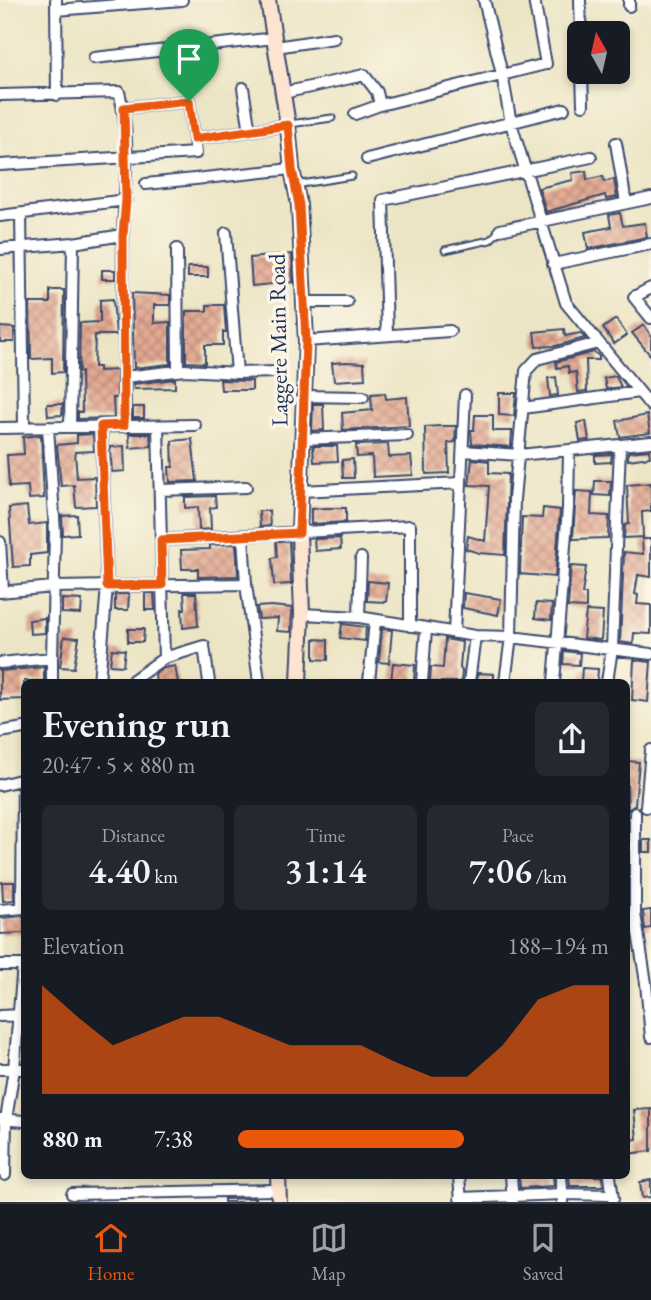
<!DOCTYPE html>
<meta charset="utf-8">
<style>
body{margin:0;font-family:"EB Garamond",serif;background:#242831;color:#f1f3f6;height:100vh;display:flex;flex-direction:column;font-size:26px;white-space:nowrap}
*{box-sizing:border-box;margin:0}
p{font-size:23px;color:#9ea1a6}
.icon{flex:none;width:38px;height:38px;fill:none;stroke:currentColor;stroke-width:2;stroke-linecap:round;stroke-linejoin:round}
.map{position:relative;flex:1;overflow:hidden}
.drawer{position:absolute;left:21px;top:679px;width:609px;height:500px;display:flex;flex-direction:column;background:#171b24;border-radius:10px;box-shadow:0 4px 10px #0003}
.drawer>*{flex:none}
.needle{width:46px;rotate:352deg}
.controls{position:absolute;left:567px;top:21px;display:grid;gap:14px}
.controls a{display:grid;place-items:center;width:63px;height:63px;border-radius:10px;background:#171b24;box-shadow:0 4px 10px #0003;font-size:35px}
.pin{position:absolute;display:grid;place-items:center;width:60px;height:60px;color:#fff;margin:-72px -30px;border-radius:50% 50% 50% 0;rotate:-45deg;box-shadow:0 0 7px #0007}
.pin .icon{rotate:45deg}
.round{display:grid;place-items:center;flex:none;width:74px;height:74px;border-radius:10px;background:#242831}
.headline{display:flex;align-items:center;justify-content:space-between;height:119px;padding:0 21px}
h1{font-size:38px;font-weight:600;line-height:52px}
.figures{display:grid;grid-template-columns:repeat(3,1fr);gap:10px;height:119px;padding:7px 21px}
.figures div{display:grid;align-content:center;border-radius:10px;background:#242831;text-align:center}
.figures b{font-size:35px;font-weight:600}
.figures small{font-size:19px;font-weight:400}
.figures p{font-size:19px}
.chart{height:196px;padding:14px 21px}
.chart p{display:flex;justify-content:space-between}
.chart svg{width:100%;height:126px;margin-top:7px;fill:#ea580c;opacity:.7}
ul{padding:0 21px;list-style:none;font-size:23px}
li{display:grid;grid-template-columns:112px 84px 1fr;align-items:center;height:52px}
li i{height:18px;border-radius:9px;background:#ea580c}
.dock{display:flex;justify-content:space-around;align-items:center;height:98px;border-top:2px solid #363941;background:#171b24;font-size:19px;color:#9ea1a6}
.dock a{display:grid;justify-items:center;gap:4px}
.dock .on{color:#ea580c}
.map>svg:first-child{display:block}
.building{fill:url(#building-cross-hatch)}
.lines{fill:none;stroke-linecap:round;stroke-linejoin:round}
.lane-casing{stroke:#3a4a6d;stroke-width:9}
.street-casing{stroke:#3a4a6d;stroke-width:14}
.secondary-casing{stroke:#3a4a6d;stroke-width:18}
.lane{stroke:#fff;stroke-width:5}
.street{stroke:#fff;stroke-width:10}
.secondary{stroke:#fde4d0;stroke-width:14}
.route-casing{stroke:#fff;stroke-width:14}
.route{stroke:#ea580c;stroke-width:9}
.labels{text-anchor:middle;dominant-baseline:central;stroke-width:7;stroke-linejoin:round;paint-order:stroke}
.street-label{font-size:23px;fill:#1b2f5e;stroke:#fcf5e5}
</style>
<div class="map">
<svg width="651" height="1202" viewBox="0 0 651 1202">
<defs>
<pattern id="building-cross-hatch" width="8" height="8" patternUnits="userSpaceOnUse" patternTransform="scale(1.75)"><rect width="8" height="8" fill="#e3a992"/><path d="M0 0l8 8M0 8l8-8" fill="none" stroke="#b78a7a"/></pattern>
</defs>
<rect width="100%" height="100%" fill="#fcf5e5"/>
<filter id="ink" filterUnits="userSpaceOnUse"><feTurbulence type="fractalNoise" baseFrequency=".0143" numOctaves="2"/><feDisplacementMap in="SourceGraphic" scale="14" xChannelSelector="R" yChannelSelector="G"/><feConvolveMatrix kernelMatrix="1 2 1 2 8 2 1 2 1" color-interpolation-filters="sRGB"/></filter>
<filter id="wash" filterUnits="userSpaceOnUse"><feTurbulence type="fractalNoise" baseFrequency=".00686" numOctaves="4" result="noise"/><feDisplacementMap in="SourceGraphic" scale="28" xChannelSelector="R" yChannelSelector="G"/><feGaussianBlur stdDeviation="1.57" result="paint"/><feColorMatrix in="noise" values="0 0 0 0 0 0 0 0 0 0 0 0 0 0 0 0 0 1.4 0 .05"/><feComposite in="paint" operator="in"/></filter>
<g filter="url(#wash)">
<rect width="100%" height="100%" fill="#ece5c5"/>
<g id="blocks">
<path class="building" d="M586,171L587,180L603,176L604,182L614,179L617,197L606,199L605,195L546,212L539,188L573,180L572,173Z
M620,213L623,226L645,223L647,237L588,249L585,232L611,227L609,215Z
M292,254L293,282L252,286L250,258Z
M188,267H208V277H188Z
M102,270H115V279H102Z
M50,290H64L63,372L52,373V358L31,359L30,303H50Z
M132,293L170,295V305H154V323L170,322V364L134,368Z
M113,299L116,335H95L94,367H99V371L117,370V398H113L114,418L78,419V412H82L81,372H79L80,323L100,322V300Z
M207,305H224L226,332H223V345H205V363L186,362V311H207Z
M616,319L627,335L614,344L603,328Z
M644,325L651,336V356L632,333Z
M0,327L14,328V342H0Z
M564,329L565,336L580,333L585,338L555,346L536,347L534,332Z
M594,352L599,356V360H586L587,391L578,392L576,372L569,373L568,366L557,368L556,362Z
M346,362L364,363L365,379L334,381L332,363Z
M616,376L621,387L606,389L604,378Z
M556,377L558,395L550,396L548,378Z
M175,379V388L134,389L133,384Z
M220,380L252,381V390H221Z
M385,393L386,399L407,397L409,426L343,430L342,413L372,410L371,394Z
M499,393H516L514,416L499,415Z
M47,404H63L62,415L48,416Z
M313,404H323L324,430L312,431Z
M133,407H144V418H133Z
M475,415H493V431H512L511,447L472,444L471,430H474Z
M647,415L650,433L620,437L617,421Z
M586,421L589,440L580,441L577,423Z
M440,426H456L455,442L448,443L449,473L426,474L425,427Z
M93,434L94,451L75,452L77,478L95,477L96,506L76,507L74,485L61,486L57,445L77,443V435Z
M129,434H150L151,446L130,448Z
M41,435L44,498L29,499L28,486L9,487L7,455L24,454L23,437Z
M192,439L197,481L170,482L169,467H173L172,441Z
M388,444L389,457L411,456L413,475L373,477L372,456L357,457L356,445Z
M124,446L125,471L112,472L110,447Z
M313,446H337L338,461L314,462Z
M649,450L650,457L628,460V452Z
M612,454L611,462L595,463V455Z
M353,459L354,478H343L342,460Z
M472,459L489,461V473L508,474L505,555L479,553L466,549L468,536L485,541L489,486L469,485Z
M595,481H611L610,496L594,495Z
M651,483V511L642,512L643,537L624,538L625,525L629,524L627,485Z
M576,491L592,492L591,515L609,516L608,538L573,539Z
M215,496L216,507L210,508L211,529L199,530L198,507L185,508V497Z
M27,506L29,525L47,523V553L30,555V566L13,567L9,508Z
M326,508H346V522L311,524V509Z
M543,508L560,510L555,577L520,574L522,517L542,518Z
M259,511H269L270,526L260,527Z
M77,515L78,534L63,535L62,516Z
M340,538L341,549L315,551L314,539Z
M642,539H651V577L638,575L635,594L638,595L637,604L651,605V634L634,633L633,644L620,642L624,552L643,554Z
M276,541H289L291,584L274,585L272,558L277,557Z
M236,544L238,576L198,577V569H182L181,550L210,549V545Z
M571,566L586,567L582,594H586V608L568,607Z
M368,581L388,583L386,602L367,601Z
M145,593H154L155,610H145Z
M184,593H196L198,626L183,628L182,609H185Z
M464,593L501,599L498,615L463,608Z
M115,594H129L128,610H115Z
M62,599L82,600L81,614L62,613Z
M536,603L552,604L551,620L535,618Z
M271,606L292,608L291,632L277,631L278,618L259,619L257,607Z
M586,611L603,612L601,640L583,638Z
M45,618V633L30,634L29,620Z
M342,624L366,627L365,641L340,638Z
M128,629H144L143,642H128Z
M382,629L392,630L389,663L379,662Z
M64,637L79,638L74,668L60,667Z
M314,639L328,640V660L314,659Z
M445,639L462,642L460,668L462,671L461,682H430L431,667L443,668Z
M112,649L125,650L123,666L110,665Z
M564,651L580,653L579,665L563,664Z
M634,660L651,662L648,702L632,700Z
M393,663L415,665L414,682H391Z
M175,666L178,682H156L155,674L164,668Z
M44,667V681H24V699L0,700V671Z
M582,668L598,669L597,682L581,681Z
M478,673L494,674V682H477Z
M626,761L639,762L635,805L628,810Z
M643,840H651V852H643Z
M2,882H14V900L3,901Z
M651,910V928L645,929L643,911Z
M24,916V933L0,934V918Z
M651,1109V1151L626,1154V1141L637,1139L634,1110Z
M527,1176H553L554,1186L520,1188L519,1177Z
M569,1176H602L603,1186H570Z
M651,1180V1197L642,1198L640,1182Z
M255,1198V1202H224V1199Z"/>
</g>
</g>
<g filter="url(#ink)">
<use href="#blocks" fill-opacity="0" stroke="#3a4a6d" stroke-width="2"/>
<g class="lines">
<g class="lane-casing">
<path id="lane" d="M290,124L332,118
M295,185L352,176
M445,250L490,240L500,230"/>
</g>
<g class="street-casing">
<path id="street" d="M56,0L57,95
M484,0L502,74L511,123L566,303L651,406
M580,0L581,33
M629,0V6
M56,10L182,0
M276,47L334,38
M94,58L275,38
M582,72L583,105
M243,88L250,131
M283,93L364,75L377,92L380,105
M0,95L119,92C132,138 124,190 123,237C122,300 125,362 125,425
M355,114L380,105L546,64L534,0
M194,139L288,125
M616,143L626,203
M367,159L564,109
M0,165L196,153L189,101L124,108
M146,184L292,169
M21,214L24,427
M0,216L126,200
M500,230L651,198
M0,249L73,243L123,235
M177,249L178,370
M553,264L651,244
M651,288L634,297L651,318
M303,302H347
M387,334L383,200L591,157
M306,341L450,331
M237,373L279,372
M125,377L185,370L237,373L226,233
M303,396L363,397
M523,408L639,392
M158,426L164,658L204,646L209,682
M70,427L73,243
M0,428L195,425
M302,439L407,435
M464,451L519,455L651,442
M160,490L246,487
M301,491L461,483
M243,536L246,584L259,682
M161,540L410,526V626
M0,542L3,591
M0,592L53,587L246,584
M302,614L359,617L475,636L511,637L651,654
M359,617L361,558
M454,633L465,395
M52,658V682
M0,663L52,658L55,532L48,427
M133,680L164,658
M99,682L107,586L101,426
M369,682L375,621
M422,682L426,630
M469,682L475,636
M505,682L511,637L514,499L526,371L537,359L598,343
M554,682L568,508L569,450
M607,682L612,649L620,446
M0,732L24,728
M0,785L24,779
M646,807L651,750
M635,813V914L646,983L651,1037
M22,908L23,779
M0,910L24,908
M0,965H23L14,1069L6,1120L5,1175
M0,1016L20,1015
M0,1069H24
M0,1119L24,1121
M459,1176L461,1202
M511,1176L513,1202
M561,1176L563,1202
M610,1176L613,1199
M72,1194L277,1190
M460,1198L562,1194L612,1195"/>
</g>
<g class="secondary-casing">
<path id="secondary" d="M268,0L288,125L292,169L299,205L306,341L299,533L302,614L299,682
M278,1176L279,1202"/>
</g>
<use href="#lane" class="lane"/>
<use href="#street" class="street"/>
<use href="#secondary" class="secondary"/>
</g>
</g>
<g class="lines" filter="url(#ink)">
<g class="route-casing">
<path id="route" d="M189,101L194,139L288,125L292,169L299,205L306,341L299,533L161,540L162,585L107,586L101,426L124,425L123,235L126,200L124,108Z"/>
</g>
<use href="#route" class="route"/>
</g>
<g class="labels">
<g class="street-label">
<text transform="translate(278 340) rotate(-91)">Laggere Main Road</text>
</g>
</g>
</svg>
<div class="controls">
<a><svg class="needle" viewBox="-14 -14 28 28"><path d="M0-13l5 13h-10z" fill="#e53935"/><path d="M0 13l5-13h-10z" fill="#9ea1a6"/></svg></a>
</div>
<div class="pin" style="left:189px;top:101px;background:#1e9e55"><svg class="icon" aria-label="arrive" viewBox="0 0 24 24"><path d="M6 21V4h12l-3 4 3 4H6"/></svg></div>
<section class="drawer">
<div class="headline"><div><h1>Evening run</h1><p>20:47 · 5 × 880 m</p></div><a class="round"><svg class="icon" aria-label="share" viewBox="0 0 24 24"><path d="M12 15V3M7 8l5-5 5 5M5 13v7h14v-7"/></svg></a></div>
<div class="figures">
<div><p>Distance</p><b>4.40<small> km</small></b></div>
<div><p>Time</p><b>31:14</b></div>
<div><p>Pace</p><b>7:06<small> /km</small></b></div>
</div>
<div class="chart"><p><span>Elevation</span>188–194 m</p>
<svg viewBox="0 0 160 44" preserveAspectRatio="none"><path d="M0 44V6L10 17L20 27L30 22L40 17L50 17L60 22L70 27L80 27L90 27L100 33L110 38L120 38L130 27L140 11L150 6L160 6V44z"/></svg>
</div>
<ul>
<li><b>880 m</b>7:38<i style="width:61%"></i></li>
</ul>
</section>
</div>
<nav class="dock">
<a class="on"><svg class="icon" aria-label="home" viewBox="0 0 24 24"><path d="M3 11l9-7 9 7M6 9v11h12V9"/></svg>Home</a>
<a><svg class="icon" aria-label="map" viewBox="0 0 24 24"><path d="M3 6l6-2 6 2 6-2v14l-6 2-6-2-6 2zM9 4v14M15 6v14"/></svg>Map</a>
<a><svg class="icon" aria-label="saved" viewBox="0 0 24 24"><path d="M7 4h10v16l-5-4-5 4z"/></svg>Saved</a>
</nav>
